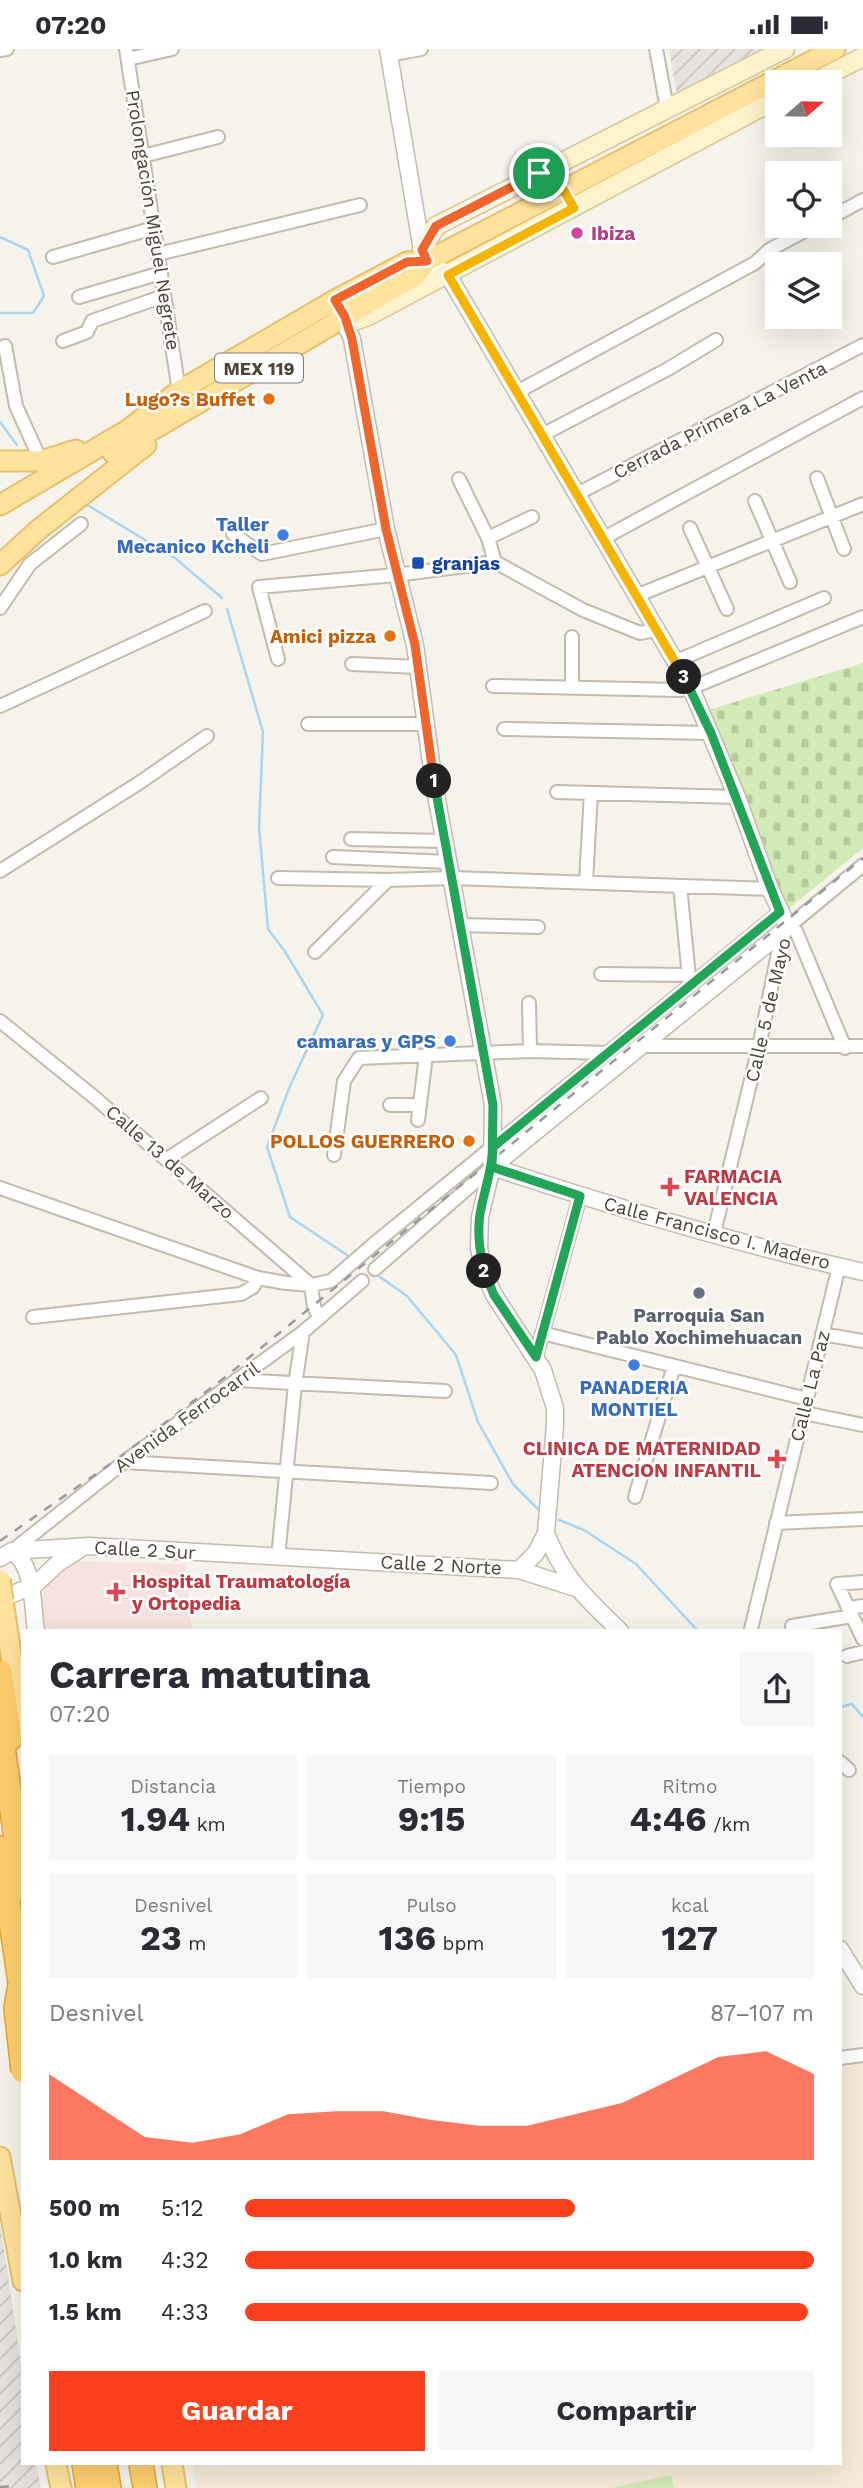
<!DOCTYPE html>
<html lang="es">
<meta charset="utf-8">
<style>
body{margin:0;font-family:"Work Sans",sans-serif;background:#f7f7f7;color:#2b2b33;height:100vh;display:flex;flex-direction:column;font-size:26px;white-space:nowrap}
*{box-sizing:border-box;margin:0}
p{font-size:23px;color:#7c7c81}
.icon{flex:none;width:38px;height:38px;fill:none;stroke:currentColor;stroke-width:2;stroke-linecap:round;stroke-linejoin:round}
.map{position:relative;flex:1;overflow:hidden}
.details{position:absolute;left:21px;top:1580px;width:821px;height:836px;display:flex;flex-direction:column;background:#fff;border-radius:0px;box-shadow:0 7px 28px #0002}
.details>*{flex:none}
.needle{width:46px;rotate:70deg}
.tools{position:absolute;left:765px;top:21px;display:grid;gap:14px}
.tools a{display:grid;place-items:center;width:77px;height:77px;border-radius:0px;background:#fff;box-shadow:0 7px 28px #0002;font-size:35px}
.pin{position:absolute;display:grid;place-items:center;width:60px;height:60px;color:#fff;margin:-30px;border:4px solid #fff;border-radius:50%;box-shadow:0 2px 7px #0007}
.km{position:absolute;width:35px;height:35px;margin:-18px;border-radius:50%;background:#222;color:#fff;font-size:19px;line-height:35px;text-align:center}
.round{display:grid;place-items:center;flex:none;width:74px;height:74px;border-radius:0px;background:#f7f7f7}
.summary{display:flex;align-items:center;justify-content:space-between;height:119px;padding:0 28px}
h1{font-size:38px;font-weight:700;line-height:52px}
.figures{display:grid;grid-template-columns:repeat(3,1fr);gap:10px;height:119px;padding:7px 28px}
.figures div{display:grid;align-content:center;border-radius:0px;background:#f7f7f7;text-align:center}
.figures b{font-size:35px;font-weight:700}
.figures small{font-size:19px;font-weight:400}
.figures p{font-size:19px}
.chart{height:196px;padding:14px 28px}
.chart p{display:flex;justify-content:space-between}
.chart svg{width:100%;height:126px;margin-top:7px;fill:#fc3f1d;opacity:.7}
.cta{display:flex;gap:14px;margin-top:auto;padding:14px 28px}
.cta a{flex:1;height:80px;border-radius:0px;background:#fc3f1d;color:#fff;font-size:28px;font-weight:700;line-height:80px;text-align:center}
.cta a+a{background:#f7f7f7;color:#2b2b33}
ul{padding:0 28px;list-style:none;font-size:23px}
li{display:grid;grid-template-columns:112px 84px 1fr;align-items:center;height:52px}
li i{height:18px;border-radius:9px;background:#fc3f1d}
.status{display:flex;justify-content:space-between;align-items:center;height:49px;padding:0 35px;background:#fff;direction:ltr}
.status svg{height:19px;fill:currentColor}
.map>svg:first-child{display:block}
.commercial{fill:#f7ead8}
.industrial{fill:url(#industrial-furrows)}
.medical{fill:#f6e3e0}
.cemetery{fill:url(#cemetery-stones)}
.garden{fill:#d2eab5}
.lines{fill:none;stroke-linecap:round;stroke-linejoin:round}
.stream{stroke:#a9d4f2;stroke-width:2.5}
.minor-casing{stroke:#c2bbae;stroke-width:16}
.tertiary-casing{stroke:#c2bbae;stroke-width:19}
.secondary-casing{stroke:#d6c79b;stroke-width:21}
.primary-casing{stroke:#e6c16a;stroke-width:23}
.motorway-casing{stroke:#e0a43c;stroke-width:26}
.minor{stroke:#fff;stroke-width:12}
.tertiary{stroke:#fff;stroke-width:16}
.secondary{stroke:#fff3cd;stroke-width:18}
.primary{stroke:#ffe39c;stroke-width:19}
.motorway{stroke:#ffcf6e;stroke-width:23}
.rail{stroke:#9a9a9a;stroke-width:2.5;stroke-dasharray:9 9;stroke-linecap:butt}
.primary-bridge-casing{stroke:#e6c16a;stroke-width:23;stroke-linecap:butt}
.motorway-bridge-casing{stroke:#e0a43c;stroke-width:26;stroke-linecap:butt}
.primary-bridge{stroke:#ffe39c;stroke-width:19}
.motorway-bridge{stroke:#ffcf6e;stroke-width:23}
.split-1-casing{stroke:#fff;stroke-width:14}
.split-2-casing{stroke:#fff;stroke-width:14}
.split-3-casing{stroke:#fff;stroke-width:14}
.split-4-casing{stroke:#fff;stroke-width:14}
.split-1{stroke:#f0652b;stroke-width:9}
.split-2{stroke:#22a559;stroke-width:9}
.split-3{stroke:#22a559;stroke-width:9}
.split-4{stroke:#f5b400;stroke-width:9}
.hotel-dot{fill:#d1479c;stroke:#fff;stroke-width:2.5}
.food-dot{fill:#e8710a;stroke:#fff;stroke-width:2.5}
.shop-dot{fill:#3f7fe0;stroke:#fff;stroke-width:2.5}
.transit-dot{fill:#1a4fb4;stroke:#fff;stroke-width:2.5}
.health-dot{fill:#e0444e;stroke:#fff;stroke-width:2.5}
.worship-dot{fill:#6b7280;stroke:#fff;stroke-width:2.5}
.labels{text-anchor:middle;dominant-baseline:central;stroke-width:5;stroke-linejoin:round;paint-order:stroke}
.shield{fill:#fff;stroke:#817c74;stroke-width:2}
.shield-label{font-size:18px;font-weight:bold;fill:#4b4439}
.street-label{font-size:19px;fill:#4b4439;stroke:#fff}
.hotel-label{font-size:19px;font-weight:bold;fill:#b23c85;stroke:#fff;text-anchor:start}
.food-label{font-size:19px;font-weight:bold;fill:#c56008;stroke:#fff;text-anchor:end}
.shop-label{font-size:19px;font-weight:bold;fill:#366cbe;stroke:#fff;text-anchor:end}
.transit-label{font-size:19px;font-weight:bold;fill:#164399;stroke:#fff;text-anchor:start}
.health-label{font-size:19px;font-weight:bold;fill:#be3a42;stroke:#fff;text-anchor:start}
.worship-label{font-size:19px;font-weight:bold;fill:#5b616d;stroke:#fff}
</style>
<div class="status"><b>07:20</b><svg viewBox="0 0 49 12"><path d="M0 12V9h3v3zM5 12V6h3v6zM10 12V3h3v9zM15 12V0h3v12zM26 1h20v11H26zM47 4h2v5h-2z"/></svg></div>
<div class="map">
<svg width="863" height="2439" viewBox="0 0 863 2439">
<defs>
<pattern id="industrial-furrows" width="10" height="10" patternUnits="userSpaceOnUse" patternTransform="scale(1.75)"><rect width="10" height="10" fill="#e6e2dd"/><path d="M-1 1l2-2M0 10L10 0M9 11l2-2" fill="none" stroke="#c7c3be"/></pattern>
<pattern id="cemetery-stones" width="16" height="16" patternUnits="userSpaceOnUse" patternTransform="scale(1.75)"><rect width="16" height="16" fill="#d2eab5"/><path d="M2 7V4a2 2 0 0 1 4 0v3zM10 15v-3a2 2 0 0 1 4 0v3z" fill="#b6ca9c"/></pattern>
</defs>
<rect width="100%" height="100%" fill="#f6f3ec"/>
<path class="commercial" d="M863,2010V2439H197L193,2415H840V2013Z"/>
<path class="industrial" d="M669,0H770L677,46Z
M0,2174L23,2328V2415H36L41,2439H0Z"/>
<path class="medical" d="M80,1512L185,1515L192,1582H41L37,1556L50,1531Z"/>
<path class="cemetery" d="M863,614V799L787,861L705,662Z"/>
<path class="garden" d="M671,2426L674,2439H611Z"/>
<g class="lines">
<path class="stream" d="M0,188L28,201L44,247L33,264H0
M0,373L17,396
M84,454L175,509L222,549
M227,560L263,683L259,778L268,880L284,901L323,966L290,1037L267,1098L290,1168L347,1206
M380,1228L407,1247L456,1306L478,1373L513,1435L541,1463
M559,1471L584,1481L636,1515L698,1582
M840,1658L852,1655L863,1668"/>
<g class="minor-casing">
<path id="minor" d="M126,0L179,342
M656,0L667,59
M0,1L7,0
M389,6L421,0
M128,10L172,0
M143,107L218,88
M830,169L863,151
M158,205L360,156
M53,208L154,179
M79,248L161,224
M63,292L87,283L92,272L164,247
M5,297L16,357L41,412
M517,343L755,214L769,201L814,177
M542,386L668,320L716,291
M817,429L844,500
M459,430L488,489L495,513
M577,445L863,296
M755,452L790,533
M690,479L727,560
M233,485L262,505L386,480
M488,489L532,468
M602,490L863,349
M495,513L583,561L640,584L656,581
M636,547L863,455
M0,559L30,515L81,475
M278,610L259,538L396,526L495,513
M674,613L824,549
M352,615L418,618
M493,637L679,641L691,639L863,568
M572,639V588
M0,657L205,562
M308,675H425
M504,680L711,684
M557,743L737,748
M351,790L445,792
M333,808L449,813
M0,822L139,734L207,687
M278,829L388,831L452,829L770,840
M586,833L591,744
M680,837L690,938
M461,876L538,878
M788,878L796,882L845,999
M315,903L388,831
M601,925L688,926
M529,954L530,1002
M0,972L94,1048L311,1236L314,1258L319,1268
M643,997H863
M390,1056H420
M418,1071L426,1006
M334,1106L344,1032L359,1009L530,1002L610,1004
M167,1110L261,1049
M0,1139L258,1229L286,1234L311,1236L331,1232L375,1194L780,863
M714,1184L759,998L781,890L788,878L863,816
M375,1220L492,1118
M33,1268L241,1245L253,1238L258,1229
M542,1284L807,1350
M822,1285L863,1292
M536,1308L580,1147
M236,1331L445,1342
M804,1364L863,1376
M124,1413L491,1434
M635,1448L674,1317
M776,1474L863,1470
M12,1502L124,1413L303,1283L362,1232
M278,1508L295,1336L303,1283
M863,1533L837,1535L863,1590
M848,1559L863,1557
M792,1577L852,1567
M751,1580L839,1217
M847,1607L863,1603
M840,1713L849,1721
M840,2009L863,2006"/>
</g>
<g class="tertiary-casing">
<path id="tertiary" d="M388,0L422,201L427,212L448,226L691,639L737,748L770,840L788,878L492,1118
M339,259L352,290L386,480L415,596L434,735L493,1056L492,1118L480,1168L479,1199L484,1223L494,1246L543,1321L555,1359V1376L546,1484C563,1529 586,1549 620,1582
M492,1118C614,1158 738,1195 863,1223
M12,1502C35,1517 32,1556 36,1582
M0,1509L12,1502L89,1497L519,1521L576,1539
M519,1521L536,1504L546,1484
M0,1550L35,1536L57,1515L80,1500
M840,1900L863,1937"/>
</g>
<g class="secondary-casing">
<path id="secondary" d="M814,33L863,8
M422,201L436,177L785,0
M345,268L357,271L370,266L777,50"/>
</g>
<g class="primary-casing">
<path id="primary" d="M113,404L415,227L427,212
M0,412H41L76,401
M0,456L126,382L179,342L335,251L407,213L427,212L835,0
M0,516L38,481L146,396
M3,1552L23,1685
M0,2108L23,2232
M56,2415L61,2439
M172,2415L176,2439"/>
</g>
<g class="motorway-casing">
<path id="motorway" d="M0,1623L10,1690
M0,1676L23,1840
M0,1799L23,1953
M84,2415L88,2439
M105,2415L109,2439
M141,2415L145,2439"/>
</g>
<use href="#minor" class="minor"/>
<use href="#tertiary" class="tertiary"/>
<use href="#secondary" class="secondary"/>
<use href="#primary" class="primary"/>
<use href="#motorway" class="motorway"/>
<path class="rail" d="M0,1492L116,1411L224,1329L863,809
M0,2438L17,2437"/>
<g class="primary-bridge-casing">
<path id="primary-bridge" d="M0,1531L3,1552"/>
</g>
<g class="motorway-bridge-casing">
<path id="motorway-bridge" d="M20,1936L16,1959L23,2022"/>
</g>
<use href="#primary-bridge" class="primary-bridge"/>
<use href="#motorway-bridge" class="motorway-bridge"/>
</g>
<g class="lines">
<g class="split-1-casing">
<path id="split-1" d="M434,732L415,596L386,480L352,290L345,268L335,251L407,213L427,212L422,201L436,177L539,124"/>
</g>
<g class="split-2-casing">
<path id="split-2" d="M434,732L493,1056L492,1118L580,1147L536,1308L494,1246L484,1222"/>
</g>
<g class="split-3-casing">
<path id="split-3" d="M484,1222C480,1202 477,1185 480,1165C484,1142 492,1122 493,1098L780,863L711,684L684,628"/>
</g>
<g class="split-4-casing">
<path id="split-4" d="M539,124L552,146L563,140L574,159L448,226L684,628"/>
</g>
<use href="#split-1" class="split-1"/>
<use href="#split-2" class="split-2"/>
<use href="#split-3" class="split-3"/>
<use href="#split-4" class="split-4"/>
</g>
<circle class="hotel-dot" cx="577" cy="184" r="7"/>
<g class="food-dot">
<circle cx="269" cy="350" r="7"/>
<circle cx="390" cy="587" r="7"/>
<circle cx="469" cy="1092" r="7"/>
</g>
<g class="shop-dot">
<circle cx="283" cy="486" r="7"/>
<circle cx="450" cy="992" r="7"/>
<circle cx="634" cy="1316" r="7"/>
</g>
<rect class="transit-dot" x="411" y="507" width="14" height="14" rx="3.5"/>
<g class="health-dot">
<path d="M666.5 1127.5h7v7h7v7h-7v7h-7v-7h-7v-7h7z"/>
<path d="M773.5 1399.5h7v7h7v7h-7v7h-7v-7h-7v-7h7z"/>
<path d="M112.5 1532.5h7v7h7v7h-7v7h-7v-7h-7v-7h7z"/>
</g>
<circle class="worship-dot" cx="699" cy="1244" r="7"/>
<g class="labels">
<rect class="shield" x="215" y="304.5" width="88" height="29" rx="5"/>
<g class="shield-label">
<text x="259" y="319">MEX 119</text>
</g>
<g class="street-label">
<text transform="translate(153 171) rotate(81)">Prolongación Miguel Negrete</text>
<text transform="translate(720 371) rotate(-27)">Cerrada Primera La Venta</text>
<text transform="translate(768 961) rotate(-77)">Calle 5 de Mayo</text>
<text transform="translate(170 1113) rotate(41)">Calle 13 de Marzo</text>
<text transform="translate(717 1184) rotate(15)">Calle Francisco I. Madero</text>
<text transform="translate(810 1337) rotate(-76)">Calle La Paz</text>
<text transform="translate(187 1368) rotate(-36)">Avenida Ferrocarril</text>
<text transform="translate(145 1501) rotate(3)">Calle 2 Sur</text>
<text transform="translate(441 1516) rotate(3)">Calle 2 Norte</text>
</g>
<g class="hotel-label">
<text x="591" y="184">Ibiza</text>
</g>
<g class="food-label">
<text x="255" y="350">Lugo?s Buffet</text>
<text x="376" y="587">Amici pizza</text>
<text x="455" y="1092">POLLOS GUERRERO</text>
</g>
<g class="shop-label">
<text x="269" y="475">Taller<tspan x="269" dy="22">Mecanico Kcheli</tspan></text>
<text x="436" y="992">camaras y GPS</text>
<text x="634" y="1338" text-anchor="middle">PANADERIA<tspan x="634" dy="22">MONTIEL</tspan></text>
</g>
<g class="transit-label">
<text x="432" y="514">granjas</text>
</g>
<g class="health-label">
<text x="684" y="1127">FARMACIA<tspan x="684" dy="22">VALENCIA</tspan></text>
<text x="761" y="1399" text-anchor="end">CLINICA DE MATERNIDAD<tspan x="761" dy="22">ATENCION INFANTIL</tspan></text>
<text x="132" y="1532">Hospital Traumatología<tspan x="132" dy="22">y Ortopedia</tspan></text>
</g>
<g class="worship-label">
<text x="699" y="1266">Parroquia San<tspan x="699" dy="22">Pablo Xochimehuacan</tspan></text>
</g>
</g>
</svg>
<div class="tools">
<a><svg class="needle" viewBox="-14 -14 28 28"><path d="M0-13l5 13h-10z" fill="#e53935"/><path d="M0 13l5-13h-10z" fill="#7c7c81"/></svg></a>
<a><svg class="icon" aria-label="locate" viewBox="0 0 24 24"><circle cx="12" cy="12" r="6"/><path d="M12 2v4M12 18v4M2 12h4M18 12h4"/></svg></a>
<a><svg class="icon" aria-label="layers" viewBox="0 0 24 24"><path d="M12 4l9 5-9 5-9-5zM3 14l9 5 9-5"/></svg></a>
</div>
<div class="pin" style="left:539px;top:124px;background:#1e9e55"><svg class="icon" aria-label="arrive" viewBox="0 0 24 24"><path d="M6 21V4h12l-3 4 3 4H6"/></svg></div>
<b class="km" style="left:434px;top:732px">1</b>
<b class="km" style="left:484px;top:1222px">2</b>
<b class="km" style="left:684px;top:628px">3</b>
<section class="details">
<div class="summary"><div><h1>Carrera matutina</h1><p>07:20</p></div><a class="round"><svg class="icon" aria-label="share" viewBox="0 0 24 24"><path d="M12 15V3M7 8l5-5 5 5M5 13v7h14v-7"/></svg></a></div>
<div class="figures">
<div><p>Distancia</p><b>1.94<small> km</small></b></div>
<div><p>Tiempo</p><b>9:15</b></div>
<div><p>Ritmo</p><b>4:46<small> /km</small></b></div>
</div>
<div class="figures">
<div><p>Desnivel</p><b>23<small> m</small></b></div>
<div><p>Pulso</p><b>136<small> bpm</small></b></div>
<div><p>kcal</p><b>127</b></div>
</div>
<div class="chart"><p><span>Desnivel</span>87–107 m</p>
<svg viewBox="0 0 160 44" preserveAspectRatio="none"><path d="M0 44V14L10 25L20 36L30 38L40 35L50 28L60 27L70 27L80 30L90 32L100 32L110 28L120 24L130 16L140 8L150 6L160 14V44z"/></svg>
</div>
<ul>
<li><b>500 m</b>5:12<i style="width:58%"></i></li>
<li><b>1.0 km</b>4:32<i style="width:100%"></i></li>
<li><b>1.5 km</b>4:33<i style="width:99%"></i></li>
</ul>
<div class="cta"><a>Guardar</a><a>Compartir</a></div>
</section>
</div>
